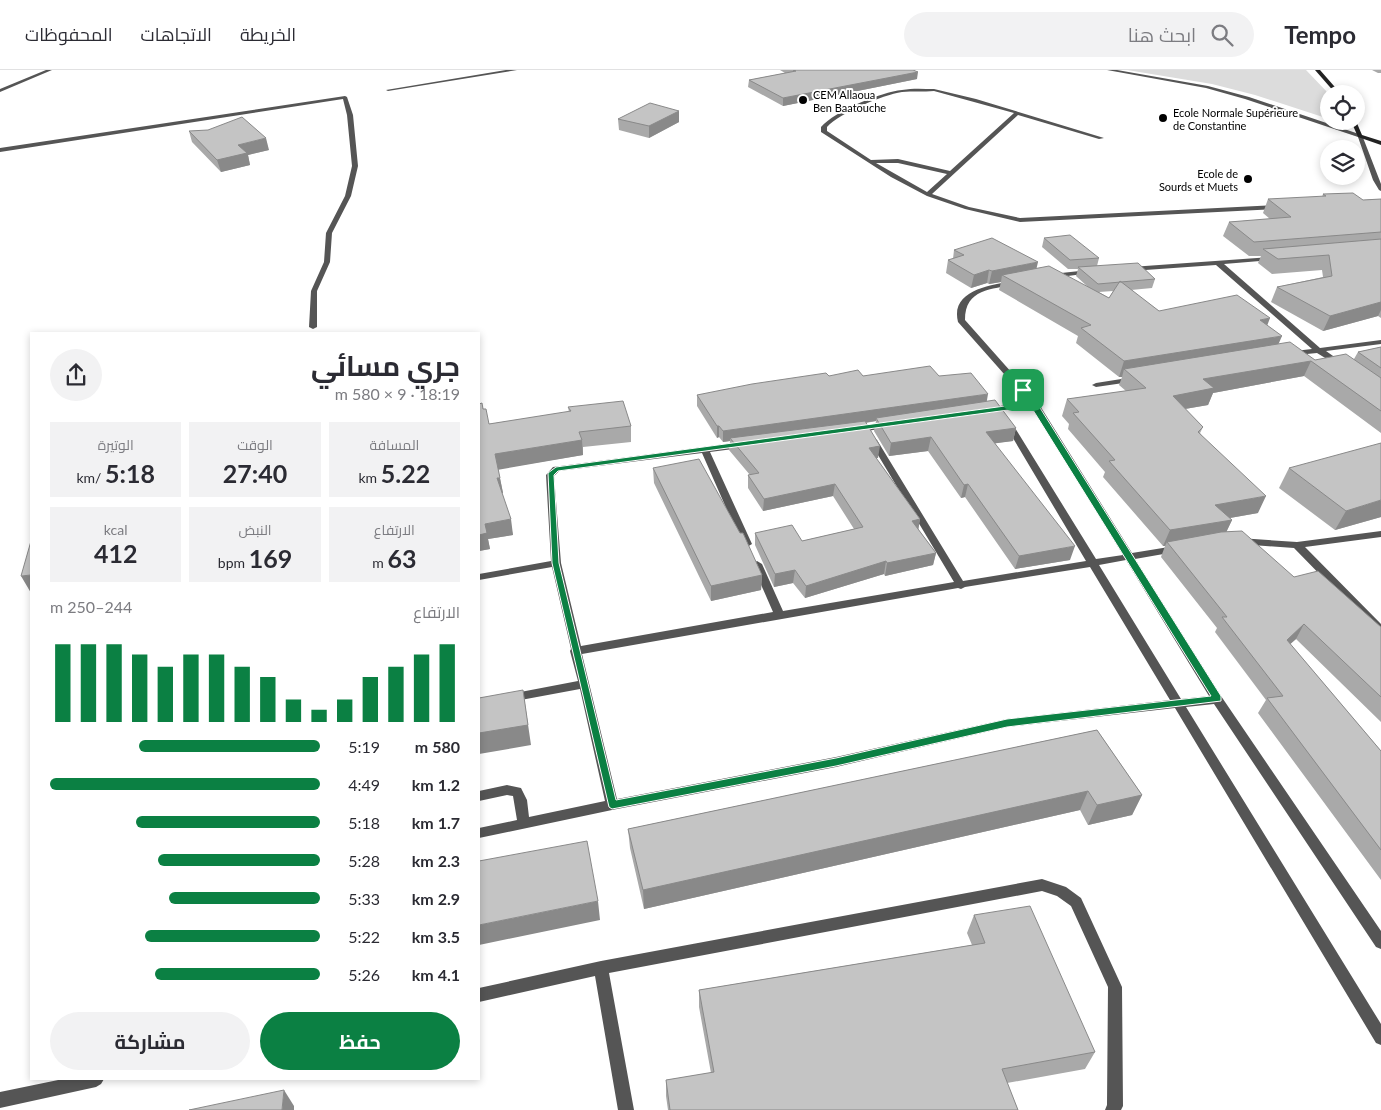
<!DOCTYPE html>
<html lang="ar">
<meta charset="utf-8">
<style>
body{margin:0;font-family:Lato,Cairo,sans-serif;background:#f2f2f3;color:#2b2b33;direction:rtl;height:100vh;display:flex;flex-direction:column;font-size:19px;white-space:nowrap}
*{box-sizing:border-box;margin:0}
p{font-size:16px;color:#7c7c81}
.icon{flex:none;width:28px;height:28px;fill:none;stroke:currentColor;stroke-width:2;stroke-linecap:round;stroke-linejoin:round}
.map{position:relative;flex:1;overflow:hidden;direction:ltr}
.drawer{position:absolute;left:30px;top:262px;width:450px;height:748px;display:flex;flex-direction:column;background:#fff;border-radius:0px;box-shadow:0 2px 8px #0003;direction:rtl}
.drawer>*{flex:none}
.buttons{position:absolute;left:1320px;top:15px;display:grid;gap:10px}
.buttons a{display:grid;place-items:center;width:45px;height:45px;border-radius:50%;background:#fff;box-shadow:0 2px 8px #0003;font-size:25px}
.pin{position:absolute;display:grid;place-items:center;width:42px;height:42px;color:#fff;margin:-21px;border-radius:10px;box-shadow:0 2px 8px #0006}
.round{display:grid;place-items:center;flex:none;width:52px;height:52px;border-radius:26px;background:#f2f2f3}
.summary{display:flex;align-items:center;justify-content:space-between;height:85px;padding:0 20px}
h1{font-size:28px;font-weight:700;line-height:38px}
.stats{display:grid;grid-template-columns:repeat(3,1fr);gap:8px;height:85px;padding:5px 20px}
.stats div{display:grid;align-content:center;border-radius:0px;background:#f2f2f3;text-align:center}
.stats b{font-size:25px;font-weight:700}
.stats small{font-size:14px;font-weight:400}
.stats p{font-size:14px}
.chart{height:140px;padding:10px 20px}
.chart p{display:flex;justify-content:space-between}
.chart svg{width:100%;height:90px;margin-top:5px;stroke:#0b8043;stroke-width:6}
.cta{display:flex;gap:10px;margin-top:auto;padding:10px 20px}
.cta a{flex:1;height:58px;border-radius:30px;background:#0b8043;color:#fff;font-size:20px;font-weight:700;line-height:58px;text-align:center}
.cta a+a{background:#f2f2f3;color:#2b2b33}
ul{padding:0 20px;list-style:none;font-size:16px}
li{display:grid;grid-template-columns:80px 60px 1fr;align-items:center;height:38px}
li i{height:12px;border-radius:6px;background:#0b8043}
header{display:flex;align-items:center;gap:30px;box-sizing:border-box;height:70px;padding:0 25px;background:#fff;border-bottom:1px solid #e1e1e2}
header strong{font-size:24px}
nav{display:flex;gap:28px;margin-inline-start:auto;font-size:18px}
.search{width:350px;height:45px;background:#f2f2f3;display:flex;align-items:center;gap:12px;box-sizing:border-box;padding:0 18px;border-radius:28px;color:#7c7c81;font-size:19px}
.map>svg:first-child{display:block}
.green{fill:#dcdcdc}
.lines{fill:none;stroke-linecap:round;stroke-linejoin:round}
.service{fill:#555;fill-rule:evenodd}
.minor{fill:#555;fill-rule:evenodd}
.secondary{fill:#222;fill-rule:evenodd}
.wall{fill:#a9a9a9;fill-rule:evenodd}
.shaded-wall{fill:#898989}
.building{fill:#c4c4c4;stroke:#898989}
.route{fill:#0b8043;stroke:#fff;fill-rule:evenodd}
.poi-dot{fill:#000;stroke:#fff;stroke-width:2}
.labels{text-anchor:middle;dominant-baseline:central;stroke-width:4;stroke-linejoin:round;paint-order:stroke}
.far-poi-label{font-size:11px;fill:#000;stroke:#fff;text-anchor:start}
</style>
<header>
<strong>Tempo</strong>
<div class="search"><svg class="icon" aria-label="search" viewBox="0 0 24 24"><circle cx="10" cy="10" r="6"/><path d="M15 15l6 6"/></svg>ابحث هنا</div>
<nav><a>الخريطة</a><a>الاتجاهات</a><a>المحفوظات</a></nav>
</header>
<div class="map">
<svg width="1381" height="1040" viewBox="0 0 1381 1040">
<rect width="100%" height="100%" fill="#fff"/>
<path class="green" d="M1127,0H1306L1329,24V49L1255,25L1212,14Z"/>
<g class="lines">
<path class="service" d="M345,26L347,27L353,45L358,96L351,126L332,163L330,192L317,221V257L313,259L309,257L311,221L324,192L326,163L345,126L352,96L347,45L343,29L0,82V78Z
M1042,809L1066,817L1081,828L1122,917L1123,1036L1121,1040H1105L1107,1035L1108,917L1071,836L1057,826L1042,821L609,903L634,1040H618L595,906L479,932V918L601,891Z
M63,1009H104L101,1014L96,1017L0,1038V1022Z"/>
<path class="minor" d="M46,0H52L0,22V19Z
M506,0H517L388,21L386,20Z
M1107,0H1117L1208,16L1249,27L1362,65L1381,114V121L1379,120L1373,110L1358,67L1245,29L1206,18Z
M934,19L976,29L1104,68L1099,69L1018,45L932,124L969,137L1020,148L1277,135L1280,137L1277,139L1020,152L965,139L927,126L891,107L821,62V57C835,41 881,22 902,20C913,18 924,19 934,19ZM934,21L1014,43L950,101L898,89L871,90L827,61V57C840,43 882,25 902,22C912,21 924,22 934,21ZM876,93H898L947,104L927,122Z
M1271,187L1274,189L1273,190L1224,194L1320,278L1381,270V274L1326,281L1343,293L1344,295L1340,297L1317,283L1286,286V282L1312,279L1216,195L1131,201L1128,199L1131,197Z
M1089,200L1092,202L1091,203L1052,208L1049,206L1052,204Z
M1013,211L1016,213L1015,214C992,220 965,218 965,250L1037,331L1132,483L1175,476L1180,479L1175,482L1135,489L1221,626L1381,861V879L1376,877L1214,634L1186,637L1381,954V975L1376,973L1175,638L1007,657L836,697L612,740L479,768V758L517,750L513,726L507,725L479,731V721L507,715L521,718L527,730L529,747L605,731L580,619L510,632L506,631L504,628L506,625L510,624L578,611L570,581L571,579L552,497L479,510V504L551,491L546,405L553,397L741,372L745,375L741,378L710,382L752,474L747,477L742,474L702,383L559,401L554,406L561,493L581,576L773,542L752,494L757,491L762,494L783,541L954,512L869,370L873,367L877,370L963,511L1086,491L1004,353L1008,351L1012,353L1096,489L1123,485L1032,336L989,342L985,340L989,338L1028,331L958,252C950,220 991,215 1013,211ZM1126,490L1209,626L1181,629L1099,495ZM1090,497L1170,630L1007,649L836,687L617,729L582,584L958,518L961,519L965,517Z
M1134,307H1137V311L1096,317L1092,315L1096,313Z
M888,353H891V357L855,363L851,360L855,357Z
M1381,461V467L1305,477L1381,554V564L1377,563L1294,478L1239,474L1234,471L1239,468L1297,472Z"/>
<path class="secondary" d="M1315,0H1320L1341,24H1336Z
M1351,51H1356L1362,65L1381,71V75L1358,67Z"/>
</g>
<path class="wall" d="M780,0H913L917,9L783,36L748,17L749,10L785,3Z
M1372,0H1381V3H1378Z
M679,41V52L649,68L619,60L618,49Z
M189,61L269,80L248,85L250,95L221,102L192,72Z
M1323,124L1363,130L1381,129V248L1378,246L1323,261L1271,232L1277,217L1323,207L1322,200L1272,204L1258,193L1261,186H1249L1223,166L1229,152L1270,149L1263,143L1268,129L1322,127Z
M1044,168L1099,188L1097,196L1155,209L1152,218L1131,220L1159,241L1267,256L1278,274L1315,290L1354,289L1358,282L1381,277V363L1304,306L1213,323L1208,335L1185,339L1203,357L1200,363L1258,443L1230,448L1232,450L1226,462L1294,507L1381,557V652L1296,569L1290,574L1381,681V810L1258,643L1266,630L1215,562L1217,558L1161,487L1165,476H1163L1103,407L1105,402L1068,359L1069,354L1062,346L1067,329L1126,321L1119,315L1122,307H1119L1076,273L1078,266L999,220L1001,212L989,214L987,213L971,218L946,203L948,190L953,189L954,180L1036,199L1088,217L1076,206L1078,199H1068L1042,177ZM1113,221L1109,228L1099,222Z
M829,306H939L987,332L1016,358L1013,371L995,373L1070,490L1015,499L965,427L961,428L928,381L889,386L874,361L876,351L866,353L878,388H876L920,449L918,459L936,483L933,495L885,506L884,504L805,528L793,513L774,517L755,475V463L802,471L854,459L833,426L763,441L748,418V405H750L729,380L730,371L723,372L719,367L717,368L697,336V325Z
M479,334L483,339L489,354L569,342L568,337L631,356V372L583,377V385L498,399L503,423H502L513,465L488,469L490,479L479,481Z
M653,398L740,463L762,505L761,520L711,531L654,413Z
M1289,398L1381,447L1335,460L1279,418Z
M1097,660L1142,725L1132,745L1088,755L1080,740L644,839L630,778L628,759Z
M974,845L1095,982L1085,999L1007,1013L1018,1040H668L666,1026V1010L711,1003L699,937V920L972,875L967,863Z"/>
<path class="shaded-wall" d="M918,2L917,9L783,36V28Z
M679,41V52L649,68V56Z
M266,68L269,80L248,85L250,95L221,102L217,90L238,75Z
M1038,192L1035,205H1002L1001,212L989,214L992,201Z
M989,200L987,213L971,218L974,205Z
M1381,232V240L1378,246L1323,261L1330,246Z
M1270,248L1264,264L1260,250Z
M1282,266L1275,282L1124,299L1122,307H1119L1124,291Z
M1311,291L1304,306L1213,323L1208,335L1167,342L1173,326L1203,309Z
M988,324L986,336L876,348V351L732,371L730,368V371L723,372V361Z
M717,356H719V367L717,368Z
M1016,358L1013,371L983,375L986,362Z
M931,367L928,381L889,386L891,373Z
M582,370L583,385L497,400L495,384Z
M880,376L878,388L867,390L869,378Z
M497,408H500L503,423L499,424Z
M835,414L833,426L763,441L764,429Z
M968,414L965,427L961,428L964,415Z
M1266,426L1258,443L1207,452L1215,435Z
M1381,430V447L1335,460L1346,441Z
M511,449L513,465L488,469L490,479L479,481V465L485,454Z
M920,449L918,462L912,451Z
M1232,450L1224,467L1167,472L1165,476H1163L1170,460Z
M1075,476L1070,490L1015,499L1019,486Z
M936,483L933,495L885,506L887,493Z
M886,491L884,504L805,528L806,516Z
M795,500L793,513L774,517L775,504Z
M31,505V523L21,506Z
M762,505L761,520L711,531V516Z
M1304,554L1296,569L1278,585L1287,570Z
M523,620L531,675L479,684V663Z
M1088,721L1080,740L644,839L643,820Z
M1142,725L1132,745L1088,755L1097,735Z
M598,831L600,850L479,875V855Z
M284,1020L294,1036V1040H282Z"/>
<path class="building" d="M793,0H913L918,2L783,28L749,10L796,1Z
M650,33L679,41L649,56L618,49Z
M242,47L266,68L238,75L247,83L217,90L189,61L208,60Z
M1353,123L1363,130L1381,129V162L1254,172L1229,152L1291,147L1268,129L1326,126L1323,124Z
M1070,165L1099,188L1070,190L1044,168Z
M992,168L1038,192L992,201L989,200L974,205L948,190L964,185L954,180Z
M1381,169V232L1330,246L1277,217L1332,206L1329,185L1278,189L1263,179Z
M1138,193L1155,209L1098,214L1078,197Z
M1049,196L1109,228L1120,211L1159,241L1237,225L1270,248L1260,250L1282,266L1124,291L1081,258L1091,255L1002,205Z
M1290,272L1315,290L1346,284L1381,308V341L1311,291L1203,309L1214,318L1173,326L1203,357L1198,362L1266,426L1215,435L1232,450L1170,460L1109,391L1115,390L1073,343L1079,342L1067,329L1146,318L1124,299Z
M1381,277V298L1358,282Z
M930,296L939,306L971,303L988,324L723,361L719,356H717L697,325L752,314L826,303L829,306L858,300L863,306Z
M995,330L1016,358L986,362L1075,476L1019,486L968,414L964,415L931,367L891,373L876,348Z
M623,331L631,356L579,362L582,370L495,384L500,408H497L511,449L485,454L487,463L479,465V334L482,333L483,339H486L489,354L571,341L568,337Z
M865,351L880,376L869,378L920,449L912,451L936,483L887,493L886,491L806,516L795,500L775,504L755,463L792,455L802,471L863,457L835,414L764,429L748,405L759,403L730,368Z
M1381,373V430L1346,441L1289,398Z
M699,389L740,463H743L762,505L711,516L653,398Z
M1242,461L1294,507L1318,501L1381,557V627L1304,554L1287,570L1381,681V780L1267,628L1283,626L1222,547H1227L1167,472L1221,462Z
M31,471V505L21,506Z
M523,620L528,655L479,663V628Z
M1097,660L1142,725L1097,735L1088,721L643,820L628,759Z
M587,771L598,831L479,855V791Z
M1030,836L1095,982L1002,999L1018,1040H670L666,1010L714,1002L699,920L985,873L974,845Z
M284,1020L282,1040H189Z"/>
<path class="route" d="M1021,319H1026L1037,333L1221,626V631L1007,657L836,696L612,739L609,737L552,493L548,403L556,397L1005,336ZM1023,324L1211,626L1007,649L836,688L616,730L559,493L554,405L558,401L1008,340Z"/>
<g class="poi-dot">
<circle cx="803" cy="30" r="5"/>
<circle cx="1163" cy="48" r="5"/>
<circle cx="1248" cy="109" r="5"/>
</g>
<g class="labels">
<g class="far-poi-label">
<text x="813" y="24">CEM Allaoua<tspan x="813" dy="13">Ben Baatouche</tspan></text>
<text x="1173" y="42">Ecole Normale Supérieure<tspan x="1173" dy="13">de Constantine</tspan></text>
<text x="1238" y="103" text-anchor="end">Ecole de<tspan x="1238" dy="13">Sourds et Muets</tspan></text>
</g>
</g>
</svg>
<div class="buttons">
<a><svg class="icon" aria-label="locate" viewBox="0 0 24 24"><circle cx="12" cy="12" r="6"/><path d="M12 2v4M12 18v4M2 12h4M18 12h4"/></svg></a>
<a><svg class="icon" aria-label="layers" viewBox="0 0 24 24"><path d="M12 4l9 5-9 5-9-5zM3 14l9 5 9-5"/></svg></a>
</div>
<div class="pin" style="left:1023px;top:320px;background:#1e9e55"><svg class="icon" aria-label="arrive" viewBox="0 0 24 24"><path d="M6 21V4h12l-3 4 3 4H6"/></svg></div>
<section class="drawer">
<div class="summary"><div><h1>جري مسائي</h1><p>18:19 · 9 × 580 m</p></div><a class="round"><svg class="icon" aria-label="share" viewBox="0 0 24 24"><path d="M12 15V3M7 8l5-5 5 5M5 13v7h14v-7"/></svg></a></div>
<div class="stats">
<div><p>المسافة</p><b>5.22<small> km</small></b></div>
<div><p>الوقت</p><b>27:40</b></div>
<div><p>الوتيرة</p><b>5:18<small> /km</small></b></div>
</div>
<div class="stats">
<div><p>الارتفاع</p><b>63<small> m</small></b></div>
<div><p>النبض</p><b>169<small> bpm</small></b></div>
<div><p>kcal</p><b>412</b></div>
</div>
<div class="chart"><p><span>الارتفاع</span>244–250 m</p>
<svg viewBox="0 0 160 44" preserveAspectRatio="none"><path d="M5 44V6M15 44V6M25 44V6M35 44V11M45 44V17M55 44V11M65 44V11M75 44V17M85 44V22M95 44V33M105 44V38M115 44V33M125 44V22M135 44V17M145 44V11M155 44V6"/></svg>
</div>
<ul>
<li><b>580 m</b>5:19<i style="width:67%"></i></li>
<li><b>1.2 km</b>4:49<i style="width:100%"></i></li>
<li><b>1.7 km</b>5:18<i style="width:68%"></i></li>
<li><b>2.3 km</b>5:28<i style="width:60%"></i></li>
<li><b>2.9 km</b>5:33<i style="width:56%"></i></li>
<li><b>3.5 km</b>5:22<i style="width:65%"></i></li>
<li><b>4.1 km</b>5:26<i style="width:61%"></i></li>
</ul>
<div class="cta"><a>حفظ</a><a>مشاركة</a></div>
</section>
</div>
